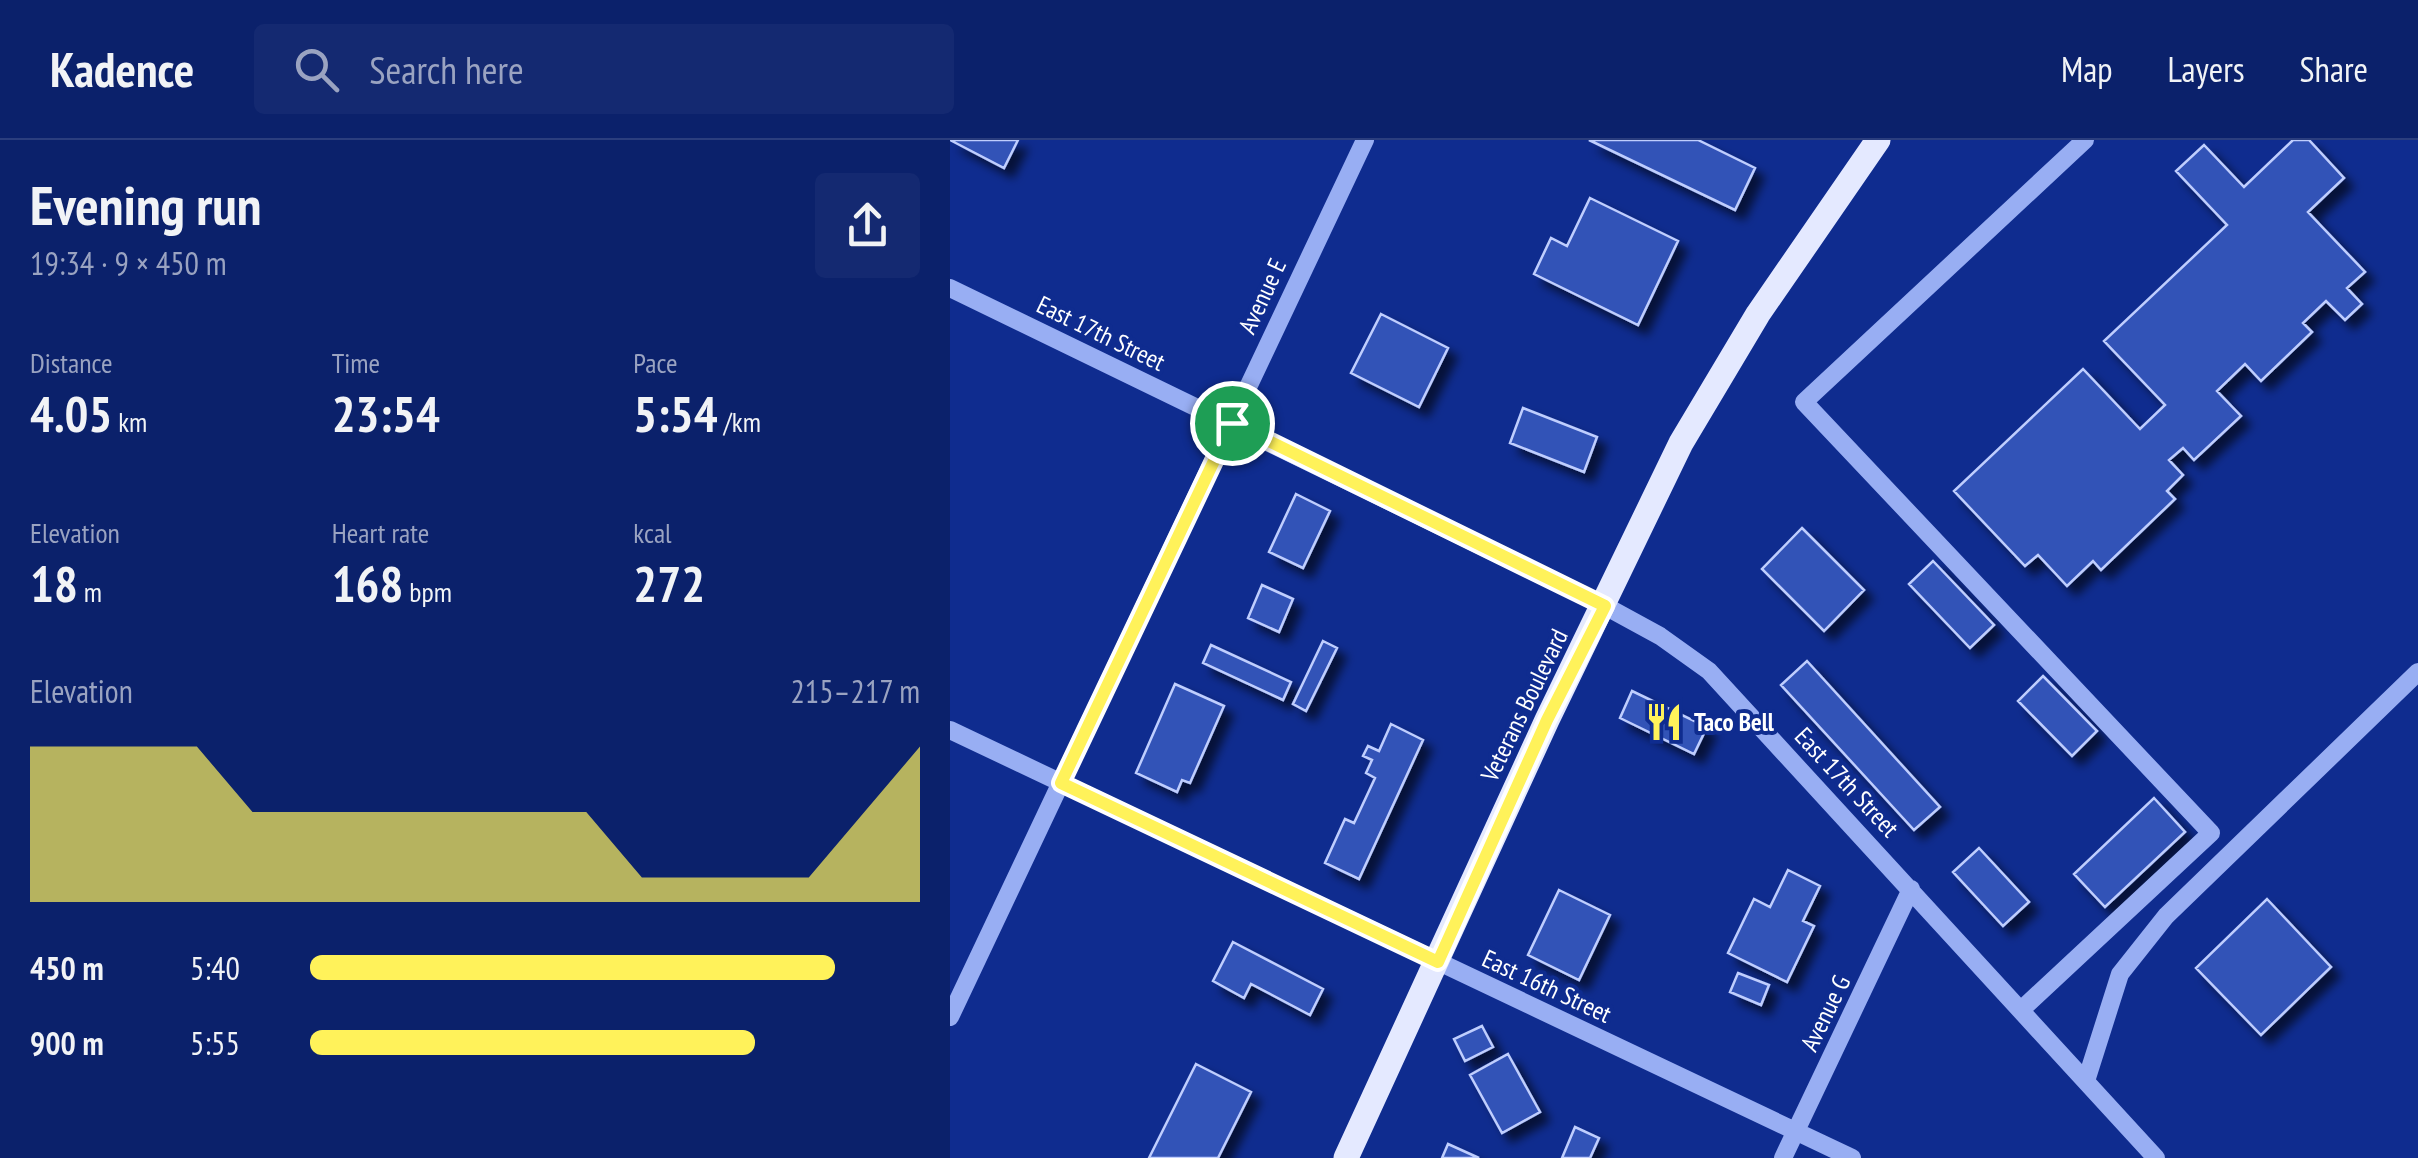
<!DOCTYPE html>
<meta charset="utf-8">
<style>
body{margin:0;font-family:"PT Sans Narrow",sans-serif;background:#142971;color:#f1f3f6;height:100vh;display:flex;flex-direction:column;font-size:38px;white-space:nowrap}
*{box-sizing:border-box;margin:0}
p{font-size:32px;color:#9aa3c1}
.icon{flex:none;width:55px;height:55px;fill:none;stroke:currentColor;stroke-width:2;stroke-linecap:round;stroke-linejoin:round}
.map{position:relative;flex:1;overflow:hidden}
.sheet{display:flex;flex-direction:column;background:#0b216b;width:950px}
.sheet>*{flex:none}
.pin{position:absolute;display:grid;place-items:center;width:85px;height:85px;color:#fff;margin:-42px;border:5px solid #fff;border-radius:50%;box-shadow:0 2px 10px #0007}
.round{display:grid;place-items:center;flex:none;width:105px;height:105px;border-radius:10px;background:#142971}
.headline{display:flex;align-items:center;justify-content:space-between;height:170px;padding:0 30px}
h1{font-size:55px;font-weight:800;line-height:75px}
.stats{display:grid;grid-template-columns:repeat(3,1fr);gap:15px;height:170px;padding:10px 30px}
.stats div{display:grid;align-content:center}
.stats b{font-size:50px;font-weight:800}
.stats small{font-size:28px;font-weight:400}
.stats p{font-size:28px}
.chart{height:280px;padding:20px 30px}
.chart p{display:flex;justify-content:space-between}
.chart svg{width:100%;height:180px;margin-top:10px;fill:#fff25a;opacity:.7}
ul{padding:0 30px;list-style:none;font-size:32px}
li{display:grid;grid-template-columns:160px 120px 1fr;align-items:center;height:75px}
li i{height:25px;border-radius:12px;background:#fff25a}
header{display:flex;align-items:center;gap:60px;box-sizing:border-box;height:140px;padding:0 50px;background:#0b216b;border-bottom:2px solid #2b3e7e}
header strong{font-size:48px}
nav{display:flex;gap:55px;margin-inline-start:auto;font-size:35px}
.search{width:700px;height:90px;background:#142971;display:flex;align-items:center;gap:25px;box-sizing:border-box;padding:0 35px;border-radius:10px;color:#9aa3c1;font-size:38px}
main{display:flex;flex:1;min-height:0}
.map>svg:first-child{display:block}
.building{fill:#3352b7;stroke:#bfcefe;stroke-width:2.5;filter:url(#shadow)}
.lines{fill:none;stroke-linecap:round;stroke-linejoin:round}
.minor{stroke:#98aef3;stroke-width:18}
.major{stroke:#e4e9ff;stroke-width:25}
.route-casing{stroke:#fff;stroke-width:20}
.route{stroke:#fff25a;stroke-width:12}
.labels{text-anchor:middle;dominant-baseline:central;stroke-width:8;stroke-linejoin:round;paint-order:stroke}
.street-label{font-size:25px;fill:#fff;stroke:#0f2c8f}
.poi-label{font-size:25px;font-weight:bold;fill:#fff;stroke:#0f2c8f;text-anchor:start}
</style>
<header>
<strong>Kadence</strong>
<div class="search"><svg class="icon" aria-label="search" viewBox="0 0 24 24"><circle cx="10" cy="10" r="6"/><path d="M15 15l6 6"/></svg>Search here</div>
<nav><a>Map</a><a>Layers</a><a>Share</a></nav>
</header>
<main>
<section class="sheet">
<div class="headline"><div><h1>Evening run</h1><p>19:34 · 9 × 450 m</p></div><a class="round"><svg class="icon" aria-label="share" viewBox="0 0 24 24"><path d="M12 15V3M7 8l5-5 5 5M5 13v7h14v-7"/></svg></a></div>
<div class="stats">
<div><p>Distance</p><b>4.05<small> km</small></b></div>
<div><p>Time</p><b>23:54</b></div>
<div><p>Pace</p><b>5:54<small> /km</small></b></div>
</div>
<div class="stats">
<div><p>Elevation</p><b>18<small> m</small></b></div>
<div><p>Heart rate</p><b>168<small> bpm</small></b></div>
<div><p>kcal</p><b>272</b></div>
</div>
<div class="chart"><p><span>Elevation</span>215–217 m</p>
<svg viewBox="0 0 160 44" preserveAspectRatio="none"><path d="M0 44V6L10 6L20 6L30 6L40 22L50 22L60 22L70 22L80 22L90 22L100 22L110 38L120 38L130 38L140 38L150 22L160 6V44z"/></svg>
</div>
<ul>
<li><b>450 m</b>5:40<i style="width:86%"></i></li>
<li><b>900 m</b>5:55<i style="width:73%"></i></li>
</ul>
</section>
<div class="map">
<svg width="1468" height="1018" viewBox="0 0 1468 1018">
<defs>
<filter id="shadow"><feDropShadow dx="9" dy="9" stdDeviation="5" flood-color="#0009"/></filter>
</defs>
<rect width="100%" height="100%" fill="#0f2c8f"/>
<path class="building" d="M0,0H68L54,28Z
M639,0H748L805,28L785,70Z
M1343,0H1359L1394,38L1358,72L1415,132L1397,148L1412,164L1395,180L1376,161L1353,183L1362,192L1311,241L1295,224L1267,251L1291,276L1244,320L1233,308L1219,320L1233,335L1217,351L1225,359L1151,430L1143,421L1117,446L1088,415L1075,426L1004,351L1133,229L1190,289L1215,265L1154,201L1277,85L1226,31L1254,5L1294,47Z
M640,58L728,101L688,185L584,134L601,98L617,106Z
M431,174L498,208L469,267L401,233Z
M573,268L647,297L634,332L560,303Z
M346,354L380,371L353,428L319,412Z
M852,388L914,450L874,491L812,429Z
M983,421L1044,485L1020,508L959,444Z
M312,445L343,459L329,492L298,478Z
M373,501L387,508L356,571L343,564Z
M261,505L341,542L333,560L253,523Z
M857,521L990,667L964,690L831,545Z
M1093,536L1147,591L1122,616L1068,561Z
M225,544L274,566L240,643L232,640L227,652L186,633Z
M682,551L757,587L744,614L670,578Z
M441,584L473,600L409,739L375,723L395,679L404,683L425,638L416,633L422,620L413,616L418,606L429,611Z
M1204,658L1235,692L1155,767L1124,734Z
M1029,708L1079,762L1053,786L1003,732Z
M838,730L870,746L853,781L864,786L837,842L778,813L804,759L820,767Z
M609,750L660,775L629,840L578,815Z
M1317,759L1381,827L1311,895L1246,828Z
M283,802L373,849L360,875L301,844L294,858L263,841Z
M788,833L819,845L811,865L780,852Z
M532,886L543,907L515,921L504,899Z
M558,914L590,972L552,993L520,935Z
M246,924L301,952L268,1018H199Z
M625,987L649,998L640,1018H612Z
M498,1004L529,1018H492Z"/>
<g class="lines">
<path class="minor" d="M0,148L655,466L710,496L759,531L1206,1018
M0,590L902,1018
M1072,869L1261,693L854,262L1135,0
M0,877L415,0
M1136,941L1170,834L1216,776L1468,532
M833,1018L961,749"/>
<path class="major" d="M396,1018L597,580L731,303L808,174L928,0"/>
</g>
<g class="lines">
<g class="route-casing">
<path id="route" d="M282,283L655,466L597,580L488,822L111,643Z"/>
</g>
<use href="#route" class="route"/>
</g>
<defs>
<g id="restaurant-bare" transform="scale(3)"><path d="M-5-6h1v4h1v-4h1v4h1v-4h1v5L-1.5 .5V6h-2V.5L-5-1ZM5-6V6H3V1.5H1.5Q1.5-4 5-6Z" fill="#fff25a" stroke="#0f2c8f" stroke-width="2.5" paint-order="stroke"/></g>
</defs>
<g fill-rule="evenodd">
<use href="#restaurant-bare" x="714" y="582"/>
</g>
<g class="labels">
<g class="street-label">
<text transform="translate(312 156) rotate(-65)">Avenue E</text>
<text transform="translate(151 193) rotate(26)">East 17th Street</text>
<text transform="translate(574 565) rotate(-64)">Veterans Boulevard</text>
<text transform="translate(897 642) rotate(47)">East 17th Street</text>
<text transform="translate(597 846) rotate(25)">East 16th Street</text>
<text transform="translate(875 873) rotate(-64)">Avenue G</text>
</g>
<g class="poi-label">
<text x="744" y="582">Taco Bell</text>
</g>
</g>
</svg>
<div class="pin" style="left:282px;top:283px;background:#1e9e55"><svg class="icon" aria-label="arrive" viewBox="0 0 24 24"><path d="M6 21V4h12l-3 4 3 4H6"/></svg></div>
</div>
</main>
